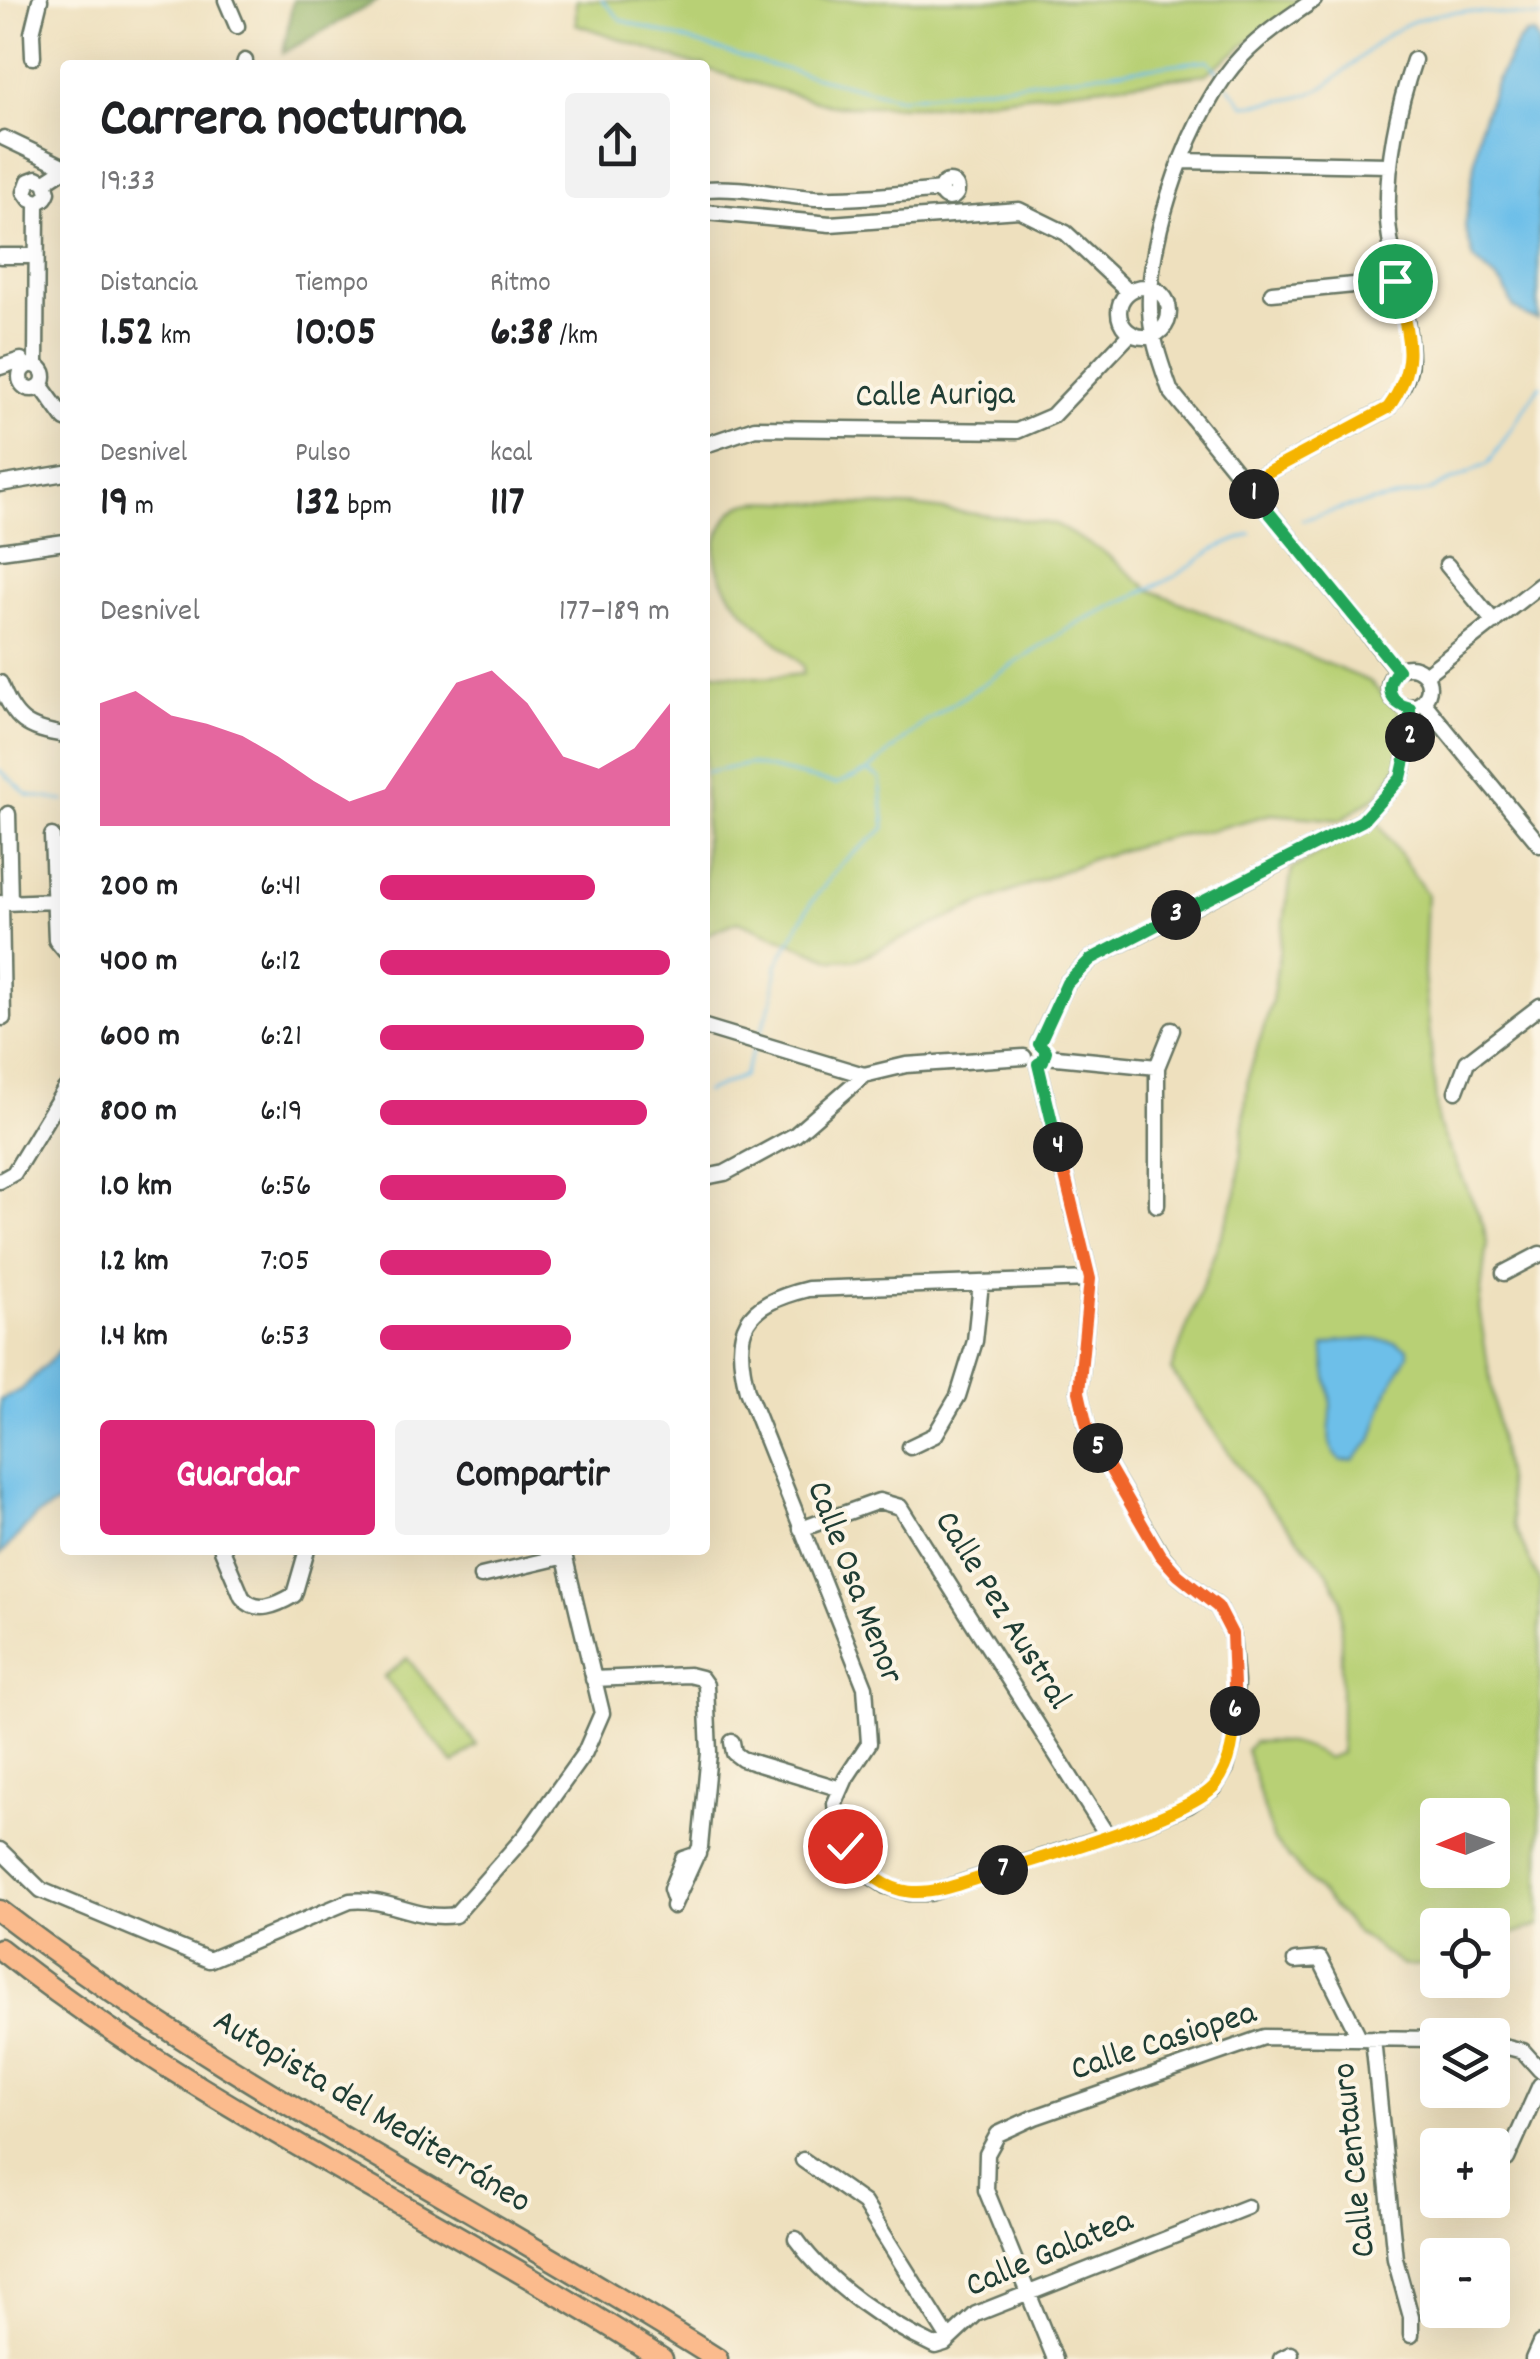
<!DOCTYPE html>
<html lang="es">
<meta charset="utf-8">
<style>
body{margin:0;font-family:Dekko,sans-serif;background:#f2f2f2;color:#202124;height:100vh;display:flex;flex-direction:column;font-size:38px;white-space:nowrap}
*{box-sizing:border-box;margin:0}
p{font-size:32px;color:#757577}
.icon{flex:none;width:55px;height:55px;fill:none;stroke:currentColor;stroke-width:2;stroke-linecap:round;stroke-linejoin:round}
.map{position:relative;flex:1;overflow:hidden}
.drawer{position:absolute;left:60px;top:60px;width:650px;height:1495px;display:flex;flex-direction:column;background:#fff;border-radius:10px;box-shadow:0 10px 40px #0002}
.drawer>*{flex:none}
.needle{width:65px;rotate:268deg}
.fabs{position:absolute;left:1420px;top:1798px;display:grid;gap:20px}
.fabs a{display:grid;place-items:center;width:90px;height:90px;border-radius:10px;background:#fff;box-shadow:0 10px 40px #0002;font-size:50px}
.pin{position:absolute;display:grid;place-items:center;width:85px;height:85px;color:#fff;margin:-42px;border:5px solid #fff;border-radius:50%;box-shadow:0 2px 10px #0007}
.km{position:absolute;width:50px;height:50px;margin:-25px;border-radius:50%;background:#222;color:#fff;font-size:28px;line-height:50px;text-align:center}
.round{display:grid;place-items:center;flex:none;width:105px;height:105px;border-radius:10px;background:#f2f2f2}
.head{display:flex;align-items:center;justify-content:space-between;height:170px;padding:0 40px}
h1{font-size:55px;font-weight:800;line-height:75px}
.figures{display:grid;grid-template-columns:repeat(3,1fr);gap:15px;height:170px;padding:10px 40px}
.figures div{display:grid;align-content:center}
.figures b{font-size:42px;font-weight:800}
.figures small{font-size:28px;font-weight:400}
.figures p{font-size:28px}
.chart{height:280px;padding:20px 40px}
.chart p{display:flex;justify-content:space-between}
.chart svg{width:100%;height:180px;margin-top:10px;fill:#db2777;opacity:.7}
.primary-button{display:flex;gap:20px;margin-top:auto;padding:20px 40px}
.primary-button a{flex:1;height:115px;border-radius:10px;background:#db2777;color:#fff;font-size:40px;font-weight:800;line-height:115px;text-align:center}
.primary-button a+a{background:#f2f2f2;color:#202124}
ul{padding:0 40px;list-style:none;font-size:32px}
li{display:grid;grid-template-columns:160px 120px 1fr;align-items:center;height:75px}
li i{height:25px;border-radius:12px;background:#db2777}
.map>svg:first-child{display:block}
.green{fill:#b8d075;stroke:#6c8654;stroke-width:2.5;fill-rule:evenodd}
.forest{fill:#92b266;stroke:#58784d;stroke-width:2.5}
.water{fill:#6dbfe9;stroke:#467e8e;stroke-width:2.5}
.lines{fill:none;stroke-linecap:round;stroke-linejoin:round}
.stream{stroke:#6dbfe9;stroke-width:2.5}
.minor-casing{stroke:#677664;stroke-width:19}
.highway-casing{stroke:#677664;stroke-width:25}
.minor{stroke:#fff;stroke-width:14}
.highway{stroke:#fbbb8d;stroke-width:20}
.split-1-casing{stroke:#fff;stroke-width:20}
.split-2-casing{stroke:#fff;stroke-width:20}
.split-3-casing{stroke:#fff;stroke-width:20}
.split-4-casing{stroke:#fff;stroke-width:20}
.split-5-casing{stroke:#fff;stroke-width:20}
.split-6-casing{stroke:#fff;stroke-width:20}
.split-7-casing{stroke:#fff;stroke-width:20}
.split-8-casing{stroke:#fff;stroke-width:20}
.split-1{stroke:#f5b400;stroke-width:12}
.split-2{stroke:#22a559;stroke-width:12}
.split-3{stroke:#22a559;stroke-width:12}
.split-4{stroke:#22a559;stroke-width:12}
.split-5{stroke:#f0652b;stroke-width:12}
.split-6{stroke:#f0652b;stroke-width:12}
.split-7{stroke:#f5b400;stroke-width:12}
.split-8{stroke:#f5b400;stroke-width:12}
.labels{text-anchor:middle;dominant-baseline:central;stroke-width:8;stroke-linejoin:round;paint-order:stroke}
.street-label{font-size:35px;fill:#1f3d34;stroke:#fcf5e5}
</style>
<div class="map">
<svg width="1540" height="2359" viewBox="0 0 1540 2359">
<rect width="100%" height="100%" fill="#fcf5e5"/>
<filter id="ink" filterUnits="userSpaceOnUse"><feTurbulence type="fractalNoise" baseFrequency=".01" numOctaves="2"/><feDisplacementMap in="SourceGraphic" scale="20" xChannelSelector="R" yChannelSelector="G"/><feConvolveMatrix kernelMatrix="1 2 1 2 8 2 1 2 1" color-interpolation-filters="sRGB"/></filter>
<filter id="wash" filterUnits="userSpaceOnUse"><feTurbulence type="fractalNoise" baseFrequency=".0048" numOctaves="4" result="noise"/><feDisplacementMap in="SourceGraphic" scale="40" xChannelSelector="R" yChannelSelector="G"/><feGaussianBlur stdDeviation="2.25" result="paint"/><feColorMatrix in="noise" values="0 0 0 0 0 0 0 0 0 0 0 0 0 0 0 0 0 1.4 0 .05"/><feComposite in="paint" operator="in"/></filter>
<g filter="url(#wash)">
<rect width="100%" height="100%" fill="#eee0be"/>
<path class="green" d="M576,0H1303L1206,74L933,106H834L723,74L705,68V65H695L576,24Z
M790,502L920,507L1054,524L1105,553L1150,590L1369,681L1400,712L1403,733L1397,767L1379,794L1341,820L1271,814L1212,830L1172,836L1095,858L978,905L857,959L833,960L738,921L705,935V672L764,678L803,674V666C770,634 699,586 719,534C735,495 755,502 790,502Z
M1376,820L1427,894L1424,973L1438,1123L1483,1224L1487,1242L1479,1308L1513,1524L1540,1583V1925L1493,1940L1492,1925H1438L1437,1964L1403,1966L1356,1932L1274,1841L1246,1750L1253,1742C1283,1740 1301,1743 1327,1758L1341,1753V1599L1327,1571L1253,1487L1171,1370L1237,1193L1248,1078L1272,1001L1292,869ZM1438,1815H1492V1870H1438Z
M407,1658L477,1745L454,1764L384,1677Z"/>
<path class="forest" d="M293,0H379L283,53Z"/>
<path class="water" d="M1526,34H1535L1540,45L1538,319L1528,317L1513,307L1504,286L1474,259L1465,227L1480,126L1497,80L1518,42Z
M1369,1339L1396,1342L1408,1348V1355L1389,1388L1372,1440L1353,1460L1341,1461C1322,1442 1332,1429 1331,1406C1330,1386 1323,1367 1324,1346L1340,1341Z
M65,1345V1499L35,1517L0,1555V1400L21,1390Z"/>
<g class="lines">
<path class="stream" d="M602,0L621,20L765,64L900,98L1208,60L1220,75
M1228,85L1244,105C1270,102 1305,101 1327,85C1362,60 1386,26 1430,16C1465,7 1505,15 1540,18
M1302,520L1347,507L1426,492L1488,464L1540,385
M0,770L28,795L65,801
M705,773L750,764L836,784L868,771L925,722L1077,623L1176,576L1213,550L1251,534
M758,1039L773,999L777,965L810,904L842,863L885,828L880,778L868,771
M705,1092L743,1076L755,1046"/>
</g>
</g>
<g filter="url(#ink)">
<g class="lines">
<g class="minor-casing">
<path id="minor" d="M226,0L237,26
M1314,0C1289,17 1263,34 1242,56C1191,108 1147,237 1150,309C1151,337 1161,364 1170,390L1397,670
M33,57L32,33L40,0
M244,65L245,61
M4,138L65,167
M1180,161L1389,165
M941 190a8 8 0 1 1 16 0a8 8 0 1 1-16 0Z
M45,182L48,192C45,201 38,204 30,199L25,192L29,181L37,178L45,182L65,169
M705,189C742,186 778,196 815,198C857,199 899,194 941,190
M705,212L830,224L1019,210L1066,233L1129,292
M0,256H36
M1119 312a25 25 0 1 1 50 0a25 25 0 1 1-50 0Z
M1272,293L1395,281
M20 377a12 12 0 1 1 24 0a12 12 0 1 1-24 0Z
M36,365L37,202
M0,367L21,360L25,366
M41,386L65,419
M705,445L755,428L1017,431L1052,416L1131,333
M0,484L65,473
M1246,484L1388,408C1399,393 1410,378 1410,359C1410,317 1391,266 1388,221C1386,165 1396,113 1414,60
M0,551L65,542
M1447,565L1494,622
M1389 687a20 20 0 1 1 40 0a20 20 0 1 1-40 0Z
M1425,675L1540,585
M0,683C14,721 27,729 65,735
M1423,702L1540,845
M8,814L10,903
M52,836L56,940L65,951
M1,903L3,1018
M5,903L54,901
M705,1027L864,1075
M1039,1043L1067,983L1091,959L1362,821L1401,777L1410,738L1411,707
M1046,1056L1157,1067
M1038,1064L1090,1279L1079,1392L1088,1431L1161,1555L1178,1575L1218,1607L1232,1634L1236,1682L1233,1742L1226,1768L1214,1788L1189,1805L1139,1826L930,1893H909L886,1886L869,1875L845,1846L837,1825L835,1803L846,1778L869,1743L865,1687L747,1391C732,1328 743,1305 808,1289L1090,1279
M1456,1091L1467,1062L1540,1006
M705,1177L725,1173L795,1135L864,1075L906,1065L1024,1057
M0,1181L14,1173L65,1089
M1157,1205V1067L1172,1030
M1504,1273L1540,1254
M910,1447L935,1435L958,1396L975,1341L981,1283
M801,1529L879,1501L900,1507L1107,1835
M222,1550L242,1597C256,1615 277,1605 294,1595L307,1550
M481,1576L565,1556
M593,1679L689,1675L701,1678L706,1685L709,1753L700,1847L673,1906
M732,1742L734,1753L742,1759L841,1789
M0,1850L41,1890L209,1960L350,1901C389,1897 416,1921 455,1915L525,1836L585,1752L602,1713L563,1550
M675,1901L671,1889L683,1859L698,1854
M1295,1961L1320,1959L1359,2037
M1373,2038L1395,2259L1411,2317V2335
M1492,2043L1523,2051L1540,2070
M1507,2159L1540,2085
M803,2160L864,2203L949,2339
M796,2239C829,2285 884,2322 935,2346L945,2343L976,2314L1247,2207
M1055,2359L986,2190L987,2154L998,2134L1035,2117L1264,2037L1438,2039
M1281,2359L1291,2354
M1533,2359L1540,2343"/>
</g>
<g class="highway-casing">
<path id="highway" d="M0,1911C224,2083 479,2208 717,2359
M0,1949C203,2110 445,2218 662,2359"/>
</g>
<use href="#minor" class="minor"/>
<use href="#highway" class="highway"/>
</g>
</g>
<g class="lines" filter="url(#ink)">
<g class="split-1-casing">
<path id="split-1" d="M1254,494L1246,484L1388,408C1422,362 1406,331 1395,281"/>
</g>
<g class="split-2-casing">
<path id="split-2" d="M1254,494L1398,670C1383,686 1390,704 1410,708V737"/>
</g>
<g class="split-3-casing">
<path id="split-3" d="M1176,915L1362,821L1401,778L1410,737"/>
</g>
<g class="split-4-casing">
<path id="split-4" d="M1058,1147L1038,1064L1043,1061L1046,1051L1039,1044L1067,983L1091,959L1176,915"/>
</g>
<g class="split-5-casing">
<path id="split-5" d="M1058,1147L1090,1279L1079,1392L1088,1431L1098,1448"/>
</g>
<g class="split-6-casing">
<path id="split-6" d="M1098,1448L1160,1555L1178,1575L1218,1607L1232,1634L1235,1711"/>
</g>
<g class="split-7-casing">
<path id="split-7" d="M1003,1870C1045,1857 1194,1814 1216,1784C1232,1762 1234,1737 1235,1711"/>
</g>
<g class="split-8-casing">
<path id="split-8" d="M845,1846C897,1915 933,1892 1003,1870"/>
</g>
<use href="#split-1" class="split-1"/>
<use href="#split-2" class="split-2"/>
<use href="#split-3" class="split-3"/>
<use href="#split-4" class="split-4"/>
<use href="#split-5" class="split-5"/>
<use href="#split-6" class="split-6"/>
<use href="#split-7" class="split-7"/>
<use href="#split-8" class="split-8"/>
</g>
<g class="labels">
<g class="street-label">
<text transform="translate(935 397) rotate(-1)">Calle Auriga</text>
<text transform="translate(853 1583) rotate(69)">Calle Osa Menor</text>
<text transform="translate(1001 1611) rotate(58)">Calle Pez Austral</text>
<text transform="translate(1164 2043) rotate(-18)">Calle Casiopea</text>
<text transform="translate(371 2113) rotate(31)">Autopista del Mediterráneo</text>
<text transform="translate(1356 2160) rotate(-96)">Calle Centauro</text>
<text transform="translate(1050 2255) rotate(-23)">Calle Galatea</text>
</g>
</g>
</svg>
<div class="fabs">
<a><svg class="needle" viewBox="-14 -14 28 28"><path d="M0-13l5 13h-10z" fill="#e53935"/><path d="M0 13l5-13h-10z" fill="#757577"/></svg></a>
<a><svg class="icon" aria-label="locate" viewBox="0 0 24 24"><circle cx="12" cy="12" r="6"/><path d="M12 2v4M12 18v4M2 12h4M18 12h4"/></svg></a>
<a><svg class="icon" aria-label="layers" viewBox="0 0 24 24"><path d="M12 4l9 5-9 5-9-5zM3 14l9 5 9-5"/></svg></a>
<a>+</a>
<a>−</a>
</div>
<div class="pin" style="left:1395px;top:281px;background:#1e9e55"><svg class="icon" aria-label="arrive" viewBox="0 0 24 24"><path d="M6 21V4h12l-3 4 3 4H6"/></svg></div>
<div class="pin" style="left:845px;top:1846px;background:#d93025"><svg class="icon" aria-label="check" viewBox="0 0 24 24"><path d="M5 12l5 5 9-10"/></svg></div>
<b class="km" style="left:1254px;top:494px">1</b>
<b class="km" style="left:1410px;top:737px">2</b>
<b class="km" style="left:1176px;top:915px">3</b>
<b class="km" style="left:1058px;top:1147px">4</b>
<b class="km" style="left:1098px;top:1448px">5</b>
<b class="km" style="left:1235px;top:1711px">6</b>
<b class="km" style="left:1003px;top:1870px">7</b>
<section class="drawer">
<div class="head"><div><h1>Carrera nocturna</h1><p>19:33</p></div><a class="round"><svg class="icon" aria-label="share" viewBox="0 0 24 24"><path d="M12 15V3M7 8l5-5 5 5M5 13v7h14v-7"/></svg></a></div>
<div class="figures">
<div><p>Distancia</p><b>1.52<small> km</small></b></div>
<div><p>Tiempo</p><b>10:05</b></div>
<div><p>Ritmo</p><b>6:38<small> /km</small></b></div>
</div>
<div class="figures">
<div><p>Desnivel</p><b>19<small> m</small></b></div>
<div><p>Pulso</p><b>132<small> bpm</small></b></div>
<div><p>kcal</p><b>117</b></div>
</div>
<div class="chart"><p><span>Desnivel</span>177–189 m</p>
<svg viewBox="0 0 160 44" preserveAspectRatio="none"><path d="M0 44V14L10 11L20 17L30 19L40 22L50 27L60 33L70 38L80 35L90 22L100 9L110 6L120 14L130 27L140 30L150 25L160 14V44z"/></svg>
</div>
<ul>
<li><b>200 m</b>6:41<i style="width:74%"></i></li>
<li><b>400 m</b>6:12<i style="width:100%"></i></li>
<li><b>600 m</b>6:21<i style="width:91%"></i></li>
<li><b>800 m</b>6:19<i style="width:92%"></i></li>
<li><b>1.0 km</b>6:56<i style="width:64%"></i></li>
<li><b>1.2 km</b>7:05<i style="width:59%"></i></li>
<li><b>1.4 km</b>6:53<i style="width:66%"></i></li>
</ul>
<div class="primary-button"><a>Guardar</a><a>Compartir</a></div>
</section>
</div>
